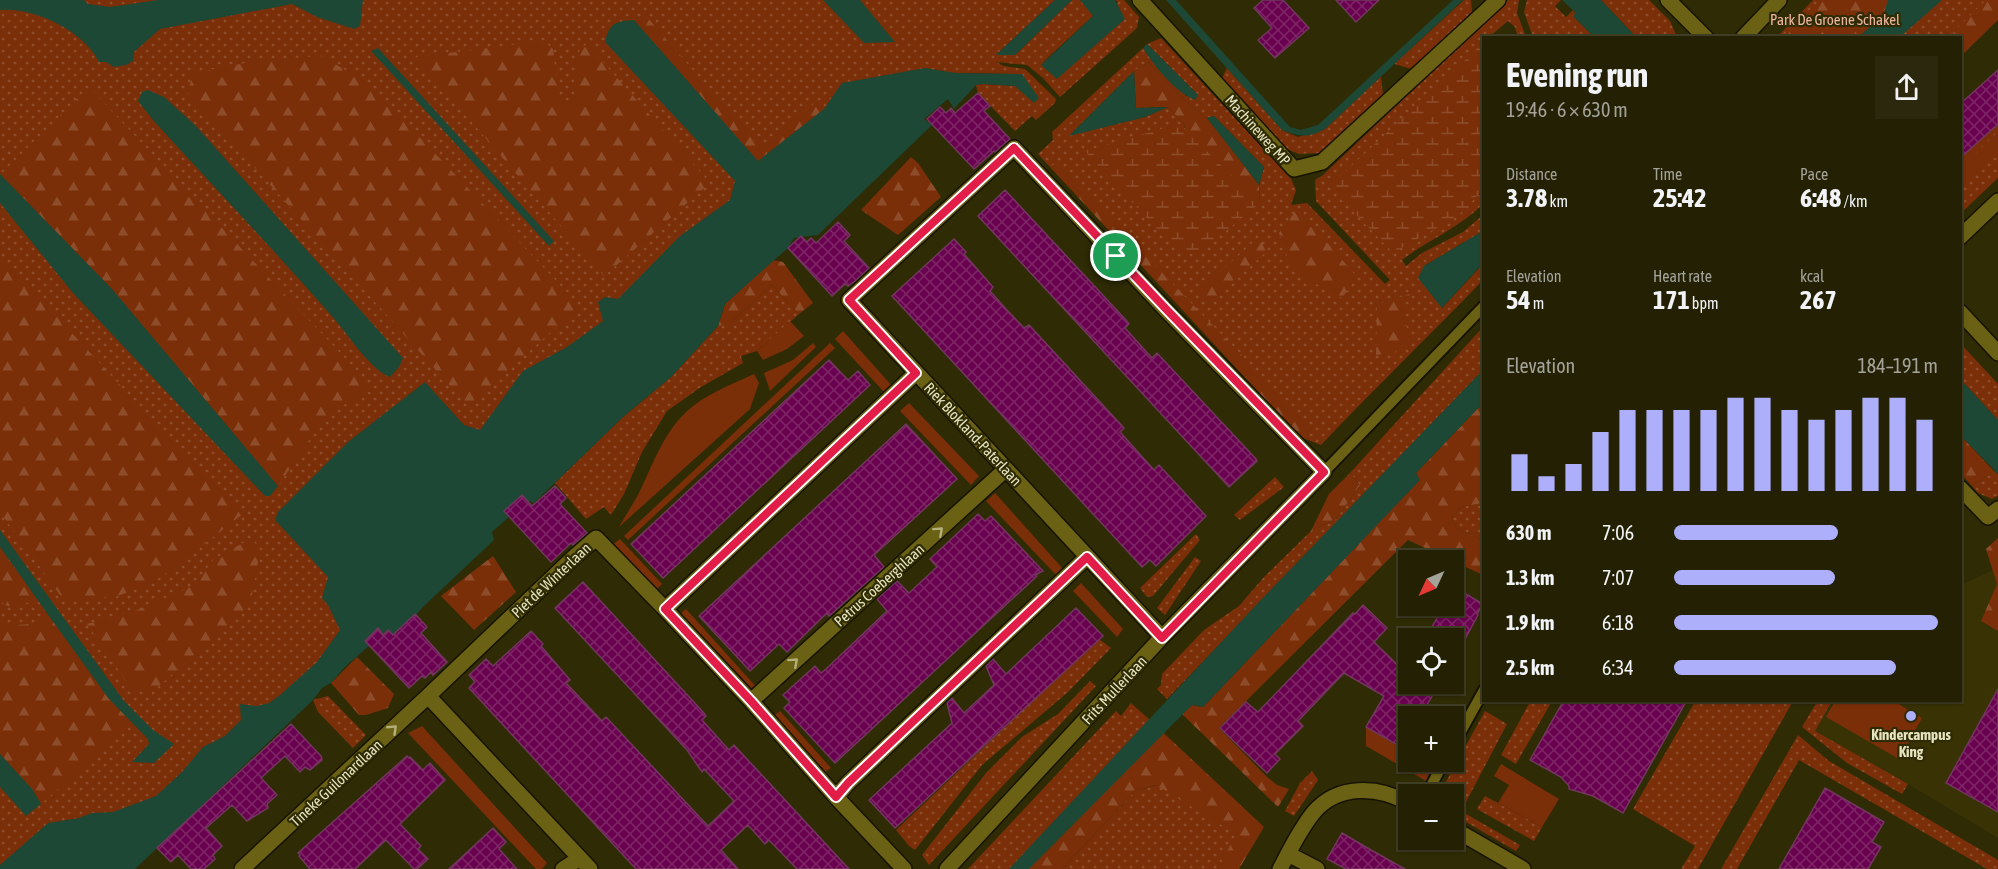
<!DOCTYPE html>
<meta charset="utf-8">
<style>
body{margin:0;font-family:"Asap Condensed",sans-serif;background:#2b280d;color:#f1f3f6;height:100vh;display:flex;flex-direction:column;font-size:22px;white-space:nowrap}
*{box-sizing:border-box;margin:0}
p{font-size:20px;color:#a3a39a}
.icon{flex:none;width:33px;height:33px;fill:none;stroke:currentColor;stroke-width:2;stroke-linecap:round;stroke-linejoin:round}
.map{position:relative;flex:1;overflow:hidden}
.drawer{position:absolute;left:1482px;top:36px;width:480px;height:666px;display:flex;flex-direction:column;background:#232003;border-radius:0px;box-shadow:0 2px 4px #0004,0 0 0 2px #403e25}
.drawer>*{flex:none}
.needle{width:39px;rotate:226deg}
.tools{position:absolute;left:1398px;top:550px;display:grid;gap:12px}
.tools a{display:grid;place-items:center;width:66px;height:66px;border-radius:0px;background:#232003;box-shadow:0 2px 4px #0004,0 0 0 2px #403e25;font-size:30px}
.pin{position:absolute;display:grid;place-items:center;width:51px;height:51px;color:#fff;margin:-26px;border:3px solid #fff;border-radius:50%;box-shadow:0 2px 6px #0007}
.round{display:grid;place-items:center;flex:none;width:63px;height:63px;border-radius:0px;background:#2b280d}
.summary{display:flex;align-items:center;justify-content:space-between;height:102px;padding:0 24px}
h1{font-size:33px;font-weight:700;line-height:45px}
.metrics{display:grid;grid-template-columns:repeat(3,1fr);gap:9px;height:102px;padding:6px 24px}
.metrics div{display:grid;align-content:center}
.metrics b{font-size:26px;font-weight:700}
.metrics small{font-size:16px;font-weight:400}
.metrics p{font-size:16px}
.chart{height:168px;padding:12px 24px}
.chart p{display:flex;justify-content:space-between}
.chart svg{width:100%;height:108px;margin-top:6px;stroke:#adaffb;stroke-width:6}
ul{padding:0 24px;list-style:none;font-size:20px}
li{display:grid;grid-template-columns:96px 72px 1fr;align-items:center;height:45px}
li i{height:15px;border-radius:8px;background:#adaffb}
.map>svg:first-child{display:block}
.built{fill:#383205}
.grass{fill:url(#grass-dots);fill-rule:evenodd}
.forest{fill:url(#forest-firs)}
.wetland{fill:url(#wetland-marsh)}
.garden{fill:#7b2f08}
.water{fill:#1c4835}
.building{fill:url(#building-cross-hatch);stroke:#71385d;stroke-width:1.5}
.lines{fill:none;stroke-linecap:round;stroke-linejoin:round}
.service-casing{stroke:#161301;stroke-width:14}
.minor-casing{stroke:#161301;stroke-width:18}
.service{stroke:#6a6114;stroke-width:10}
.minor{stroke:#6a6114;stroke-width:15}
.oneway{stroke:#b4af7b}
.route-casing{stroke:#fff;stroke-width:12}
.route{stroke:#e11d48;stroke-width:8}
.poi-dot{fill:#adaffb;stroke:#2f2b04;stroke-width:2}
.labels{text-anchor:middle;dominant-baseline:central;stroke-width:4.5;stroke-linejoin:round;paint-order:stroke}
.park-label{font-size:15px;fill:#edb59f;stroke:#2f2b04}
.street-label{font-size:15px;fill:#e6e3bf;stroke:#2f2b04}
.poi-label{font-size:15px;font-weight:bold;fill:#e6e3bf;stroke:#2f2b04}
</style>
<div class="map">
<svg width="1998" height="869" viewBox="0 0 1998 869">
<defs>
<pattern id="grass-dots" width="8" height="8" patternUnits="userSpaceOnUse" patternTransform="scale(1.5)"><rect width="8" height="8" fill="#7b2f08"/><path d="M2 2h.1M6 6h.1" fill="none" stroke="#8e4d2a" stroke-width="1.8" stroke-linecap="round"/></pattern>
<pattern id="forest-firs" width="22" height="20" patternUnits="userSpaceOnUse" patternTransform="scale(1.5)"><rect width="22" height="20" fill="#7b2f08"/><path d="M5 1l3.5 6h-7zM16 11l3.5 6h-7z" fill="#8e4d2a"/></pattern>
<pattern id="wetland-marsh" width="20" height="14" patternUnits="userSpaceOnUse" patternTransform="scale(1.5)"><rect width="20" height="14" fill="#7b2f08"/><path d="M1 5h8M5 5V1M11 12h8M15 12V8" fill="none" stroke="#8e4d2a"/></pattern>
<pattern id="building-cross-hatch" width="8" height="8" patternUnits="userSpaceOnUse" patternTransform="scale(1.5)"><rect width="8" height="8" fill="#6a0150"/><path d="M0 0l8 8M0 8l8-8" fill="none" stroke="#7f2667"/></pattern>
</defs>
<rect width="100%" height="100%" fill="#2f2b04"/>
<path class="built" d="M1993,570L1997,584L1981,621L1998,631V838L1908,784L1814,731L1832,701L1960,700L1961,585Z"/>
<path class="grass" d="M0,0H1055L997,54L1015,55L1072,0H1080L1094,15L1041,64L1118,2L1115,0H1124L1139,17L1137,28L1060,97L1043,78L1027,65L996,62L1004,66L1025,69L1056,99L1055,103L1036,120L1032,116L1015,131L978,93L976,85L984,84L1016,86L1022,74L956,73L103,869H0Z
M1464,0H1471L1472,12L1412,69L1394,64Z
M1508,0H1519L1517,13L1526,37H1518L1515,27L1508,21L1489,37L1484,38L1479,196L1483,190V204C1459,228 1428,240 1402,260L1406,266L1422,253L1463,232L1483,215V231L1424,266L1442,308L1483,264L1484,279C1430,335 1374,389 1321,445L1300,437L1312,429L1056,164L1050,167L1038,154L1053,140L1052,132L1143,48L1186,96L1198,95L1147,44L1161,38L1291,179L1296,190L1291,205L1307,203L1385,284L1390,280L1316,201L1315,180L1323,175ZM1148,62L1189,104L1207,118L1214,116L1264,167L1259,185L1260,202L1192,163L1184,124L1168,107L1145,117L1070,135L1134,71Z
M1527,0H1561L1555,6L1566,17L1573,10L1575,12L1574,17L1594,37H1533L1524,12Z
M1601,0H1649L1670,21L1677,37H1636Z
M1813,0H1998L1960,38H1776Z
M1227,68L1282,130L1298,137L1325,129L1381,76L1383,95L1338,140L1319,153L1299,154L1282,147L1222,78Z
M1998,120V178L1961,213V156Z
M772,285L799,314L757,351L741,356L743,363L701,387L667,411L642,452L624,494L611,515L604,507L586,519L555,483L623,417L671,377L718,326H731L733,320Z
M1483,327V370L1167,699L1157,689L1161,685L1162,674L1204,630L1239,606L1264,577L1311,531L1336,519L1360,485L1350,473Z
M1960,343L1998,384V420L1961,380Z
M1994,471L1998,474V496L1992,499L1978,493L1972,486Z
M1275,477L1284,487L1240,520L1234,515Z
M1483,503V540L1458,529L1451,518L1461,507Z
M1196,534L1200,540L1153,596L1147,597L1140,588Z
M1195,557L1201,561L1165,615L1157,608Z
M1099,639L1111,648L1068,692L982,765L915,850L909,846L896,830Z
M1090,681L1096,686L929,865L922,855L986,773L1022,737L1058,714Z
M328,696L366,735L353,748L318,712L313,700Z
M1531,700L1552,701L1516,764L1501,755Z
M1696,700L1793,701L1698,869H1681L1695,846L1633,809Z
M1818,700L1832,701L1815,731L1908,784L1902,794L1847,763L1802,727Z
M1131,703L1153,723L1016,869H968L1116,711L1121,716Z
M1485,711L1507,724L1466,802L1442,789Z
M1798,735L1829,761L1998,860V869H1987L1799,760L1737,869H1721Z
M1312,771L1318,780L1294,816L1285,811L1300,783Z
M1157,785L1237,834L1218,869H1062L1135,791Z
M1485,796L1542,827L1534,841L1477,809Z
M1454,807L1520,845L1516,851L1454,815Z"/>
<path class="forest" d="M1820,0H1888L1883,16L1858,37L1780,38Z
M1983,0H1998V20L1961,56L1960,38L1948,37L1984,2Z
M647,17L756,143L764,146L816,102L824,109L758,161L634,20Z
M544,41L553,49L559,102H574V80L580,48L587,44L710,183L604,276L416,57Z
M321,56L368,83L580,306L468,406L187,92L194,73L256,61Z
M1148,62L1189,104L1207,118L1230,146L1259,185L1260,203L1220,197L1192,163L1184,124L1168,107L1136,108L1134,71Z
M89,87L374,389L327,414L278,486L112,289L0,175Z
M911,157L918,163L941,197L898,235L861,210Z
M1056,163L1313,429L1300,437L1050,167Z
M1297,208L1357,277L1342,298L1292,271L1279,233Z
M1259,237L1266,252L1211,303L1200,290Z
M0,255L188,459L244,513L176,566L152,583L115,597L63,599L0,512Z
M773,260L783,262L813,303L799,314L772,285L733,320L732,326H718L725,304Z
M1410,294L1401,314L1411,337L1395,352L1376,355L1377,304Z
M1483,403V503L1461,507L1451,518L1458,529L1483,540V575L1408,540L1219,728L1266,776L1277,785L1289,789L1278,807L1182,714L1192,705L1203,707L1419,480L1416,473Z
M1961,436L1994,471L1972,486L1961,474Z
M1350,473L1360,485L1336,519L1311,531L1329,494Z
M252,538L260,551L250,605L150,694L131,689L87,624L137,610L193,586L214,559Z
M1998,538V631L1981,621L1997,584L1986,549Z
M0,548L38,601L8,606L0,602Z
M493,556L516,592L474,630L441,596Z
M49,616L109,699L134,723L41,804L33,790L0,754V621C18,627 32,626 49,616Z
M357,657L394,694L388,708L366,715H359L331,683Z
M1153,723L1264,827L1239,869H1218L1236,834L1156,785L1135,791L1062,869H1016Z"/>
<path class="wetland" d="M1483,43V190L1459,215L1393,253L1338,196L1332,184Z
M1179,124L1260,203L1197,255L1176,250L1085,151Z"/>
<path class="garden" d="M1998,132V153L1961,187V167Z
M790,321L804,336L787,349L763,360L757,351Z
M843,331L892,386L885,393L835,339Z
M813,343L816,347L770,391L764,373L793,360Z
M830,343L835,348L628,540L624,536Z
M754,374L759,383L750,409L619,527C625,516 632,506 638,495C652,467 662,435 686,412C705,394 731,385 754,374Z
M909,403L979,476L971,485L900,411Z
M995,493L1064,570L1056,575L986,501Z
M620,539L662,584L655,591L612,545Z
M1081,583L1123,629L1117,637L1073,591Z
M686,609L759,690L749,692L679,615Z
M1892,700L1922,718L1899,759L1826,717L1835,701Z
M780,711L831,768L823,773L772,717Z
M422,726L547,863L542,869H536L408,733Z
M1366,727L1408,752V762H1426L1432,766L1426,781L1366,746Z
M1501,764L1559,799L1542,827L1498,803L1509,785L1494,776Z"/>
<path class="water" d="M0,0H84L88,4L110,7L158,0H363L360,26L354,29L317,17L292,4L160,29L134,52L133,61L126,65L114,67L106,62H99C84,31 34,7 0,10Z
M823,0H860L895,42L864,43Z
M1055,0H1072L1015,55H996Z
M1080,0H1115L1125,19L1057,79L1041,65L1093,16Z
M1166,0H1176L1290,127L1301,130L1318,125L1453,0H1463L1325,129C1309,138 1299,137 1282,130Z
M1562,0H1601L1636,37H1594L1574,17L1575,12Z
M1888,0H1942L1900,37H1858L1883,16Z
M634,20L758,161L824,109L842,83L925,68L956,73L1022,74L1039,98L1034,103L1015,86L983,84L976,85L954,109L948,99L924,119L932,125L818,235L794,238L788,248L725,304L718,326L671,377L623,417L534,503L527,501L492,532L494,540L423,607L395,638L387,630L345,667L331,683L322,688L313,700L135,869H0V865L48,823L79,818L92,813L113,812L156,796L182,772L203,747L225,736L241,720L240,704L257,706L269,703L280,695L317,662L340,630L328,605L322,598L328,577L275,520L278,512L348,442L425,382L464,425L480,430L523,371L567,347L603,321L598,302L605,297L618,299L680,236L730,200L735,181L605,42C609,23 616,21 634,20Z
M1147,44L1198,95L1195,100C1175,92 1154,66 1143,48Z
M378,48L554,241L549,246L371,51Z
M1134,71L1136,108L1168,107L1145,117L1069,136Z
M148,90L164,97L195,125L403,358L399,367L390,377C370,370 345,330 330,314C272,248 212,185 153,120L138,101L142,92Z
M1214,116L1264,167L1259,185L1207,118Z
M0,174L112,289L278,486L270,496H265L73,293L0,203Z
M1483,231V263L1442,308L1418,278L1424,266Z
M1483,370V403L1416,473L1420,480L1203,707L1192,705L1029,869H1009L1257,604Z
M1961,380L1998,420V474L1961,436Z
M0,530L124,701L153,730L174,744L154,763L132,762L149,744L148,739L109,699L49,616L0,547Z
M0,754L33,790L41,804L26,816L0,787Z"/>
<path class="building" d="M1263,0H1283L1309,28L1275,58L1258,40L1272,28L1254,8Z
M1336,0H1379L1356,22Z
M1998,70V124L1960,158V104Z
M978,93L990,106L984,111L1010,139L995,152L994,151L974,169L927,119L940,107L946,113L951,108L955,113Z
M1005,190L1126,320L1129,324L1125,328L1152,358L1157,353L1256,459L1257,461L1229,487L978,216Z
M838,222L850,235L844,241L869,268L855,281L848,286L845,284L832,296L788,248L801,236L807,242L811,238L816,243Z
M954,239L966,252L964,254L993,287L990,291L1007,310L1024,328L1029,325L1124,428L1120,432L1154,470L1159,465L1206,516L1156,566L1150,560L1142,567L892,296Z
M829,360L848,380L858,371L870,385L663,578L631,544Z
M906,424L957,479L874,555L884,567L829,616L827,613L787,652L779,644L750,671L699,616Z
M555,486L566,498L560,504L587,533L573,545L571,543L551,562L504,511L522,495L532,506Z
M978,514L985,521L991,516L1043,571L1035,575L1037,576L835,763L784,708L790,702L783,695L815,666L821,673L826,669L887,611L877,599L897,581L909,593L937,567L930,559Z
M583,582L703,712L706,716L702,720L729,750L734,745L849,869H797L769,840L765,844L748,825L721,850L738,869H636L469,688L475,682L469,675L486,659L493,666L531,631L543,644L541,646L570,680L566,683L602,721L606,717L708,826L734,801L704,769L702,772L687,750L555,608Z
M1454,587L1483,604L1477,614L1478,615L1465,639H1425L1444,606H1454Z
M1363,605L1387,628L1374,642L1408,675V684H1439L1420,717H1408V733L1401,747L1366,727L1384,696L1344,673L1298,721L1303,726L1275,754L1280,759L1267,773L1220,728L1246,702L1258,712L1353,613L1355,614Z
M1076,608L1103,636L895,828L869,800L952,723L947,703L952,698L964,713L994,685L986,666L993,659L1006,674Z
M415,614L427,627L421,633L447,662L433,675L431,672L425,678L422,676L409,688L365,641L378,628L383,635L388,630L393,635Z
M1998,689V812L1946,783Z
M1564,700H1687L1623,813L1593,796L1569,789V786L1561,777L1530,760Z
M291,724L321,756L322,760L310,770L305,767L300,772L285,756L261,778L277,795L267,804L268,808L247,821L232,805L206,828L222,846L213,855L215,859L204,869H191L178,855L171,862L157,848Z
M407,756L409,758L410,757L423,770L430,763L445,780L400,824L421,846L418,849L428,859L417,869H414L386,840L355,869H310L299,856L300,855L298,853Z
M1825,788L1884,822L1872,842L1881,847L1868,869H1779Z
M493,828L506,842L499,849L517,869H449Z
M1342,833L1371,850L1405,869H1346L1327,859Z"/>
<g class="lines">
<g class="service-casing">
<path id="service" d="M1324,472L1484,306
M1454,744L1484,690
M1426,795L1444,762"/>
</g>
<g class="minor-casing">
<path id="minor" d="M1140,0L1294,169L1322,162L1498,0
M1668,0L1706,38
M1743,38L1779,0
M1960,237L1998,201
M1960,312L1998,353
M1960,488L1988,517L1998,509
M665,609L916,373
M751,701L1006,469
M836,797L848,783L1087,557
M1454,829L1523,869
M1288,854L1317,869
M242,869L428,696
M563,869L580,858
M590,869L428,696L573,558L596,538L665,609L751,701L836,797L904,869
M947,869L1162,637L1324,472L1167,311L1014,148L849,300L1162,637
M1280,869C1290,850 1300,829 1314,812C1338,784 1378,786 1408,803"/>
</g>
<use href="#service" class="service"/>
<use href="#minor" class="minor"/>
</g>
<defs><path id="oneway-chevron" d="M-2-3.5L2.5 0L-2 3.5" fill="none" stroke-width="1.6" stroke-linecap="round" stroke-linejoin="round" transform="scale(1.5)"/></defs>
<g class="oneway">
<use href="#oneway-chevron" transform="translate(939 531) rotate(-42)"/>
<use href="#oneway-chevron" transform="translate(794 662) rotate(-42)"/>
<use href="#oneway-chevron" transform="translate(393 729) rotate(-44)"/>
</g>
<g class="lines">
<g class="route-casing">
<path id="route" d="M1014,148L1167,310L1324,472L1162,638L1087,557L848,783L836,797L751,701L665,609L916,373L849,300Z"/>
</g>
<use href="#route" class="route"/>
</g>
<circle class="poi-dot" cx="1911" cy="716" r="6"/>
<g class="labels">
<g class="park-label">
<text x="1835" y="19">Park De Groene Schakel</text>
</g>
<g class="street-label">
<text transform="translate(1258 130) rotate(48)">Machineweg MP</text>
<text transform="translate(973 434) rotate(47)">Riek Blokland-Paterlaan</text>
<text transform="translate(551 580) rotate(-43)">Piet de Winterlaan</text>
<text transform="translate(879 585) rotate(-42)">Petrus Coeberghlaan</text>
<text transform="translate(1114 690) rotate(-47)">Frits Mullerlaan</text>
<text transform="translate(336 783) rotate(-43)">Tineke Guilonardlaan</text>
</g>
<g class="poi-label">
<text x="1911" y="734">Kindercampus<tspan x="1911" dy="17">King</tspan></text>
</g>
</g>
</svg>
<div class="tools">
<a><svg class="needle" viewBox="-14 -14 28 28"><path d="M0-13l5 13h-10z" fill="#e53935"/><path d="M0 13l5-13h-10z" fill="#a3a39a"/></svg></a>
<a><svg class="icon" aria-label="locate" viewBox="0 0 24 24"><circle cx="12" cy="12" r="6"/><path d="M12 2v4M12 18v4M2 12h4M18 12h4"/></svg></a>
<a>+</a>
<a>−</a>
</div>
<div class="pin" style="left:1116px;top:256px;background:#1e9e55"><svg class="icon" aria-label="arrive" viewBox="0 0 24 24"><path d="M6 21V4h12l-3 4 3 4H6"/></svg></div>
<section class="drawer">
<div class="summary"><div><h1>Evening run</h1><p>19:46 · 6 × 630 m</p></div><a class="round"><svg class="icon" aria-label="share" viewBox="0 0 24 24"><path d="M12 15V3M7 8l5-5 5 5M5 13v7h14v-7"/></svg></a></div>
<div class="metrics">
<div><p>Distance</p><b>3.78<small> km</small></b></div>
<div><p>Time</p><b>25:42</b></div>
<div><p>Pace</p><b>6:48<small> /km</small></b></div>
</div>
<div class="metrics">
<div><p>Elevation</p><b>54<small> m</small></b></div>
<div><p>Heart rate</p><b>171<small> bpm</small></b></div>
<div><p>kcal</p><b>267</b></div>
</div>
<div class="chart"><p><span>Elevation</span>184–191 m</p>
<svg viewBox="0 0 160 44" preserveAspectRatio="none"><path d="M5 44V29M15 44V38M25 44V33M35 44V20M45 44V11M55 44V11M65 44V11M75 44V11M85 44V6M95 44V6M105 44V11M115 44V15M125 44V11M135 44V6M145 44V6M155 44V15"/></svg>
</div>
<ul>
<li><b>630 m</b>7:06<i style="width:62%"></i></li>
<li><b>1.3 km</b>7:07<i style="width:61%"></i></li>
<li><b>1.9 km</b>6:18<i style="width:100%"></i></li>
<li><b>2.5 km</b>6:34<i style="width:84%"></i></li>
</ul>
</section>
</div>
